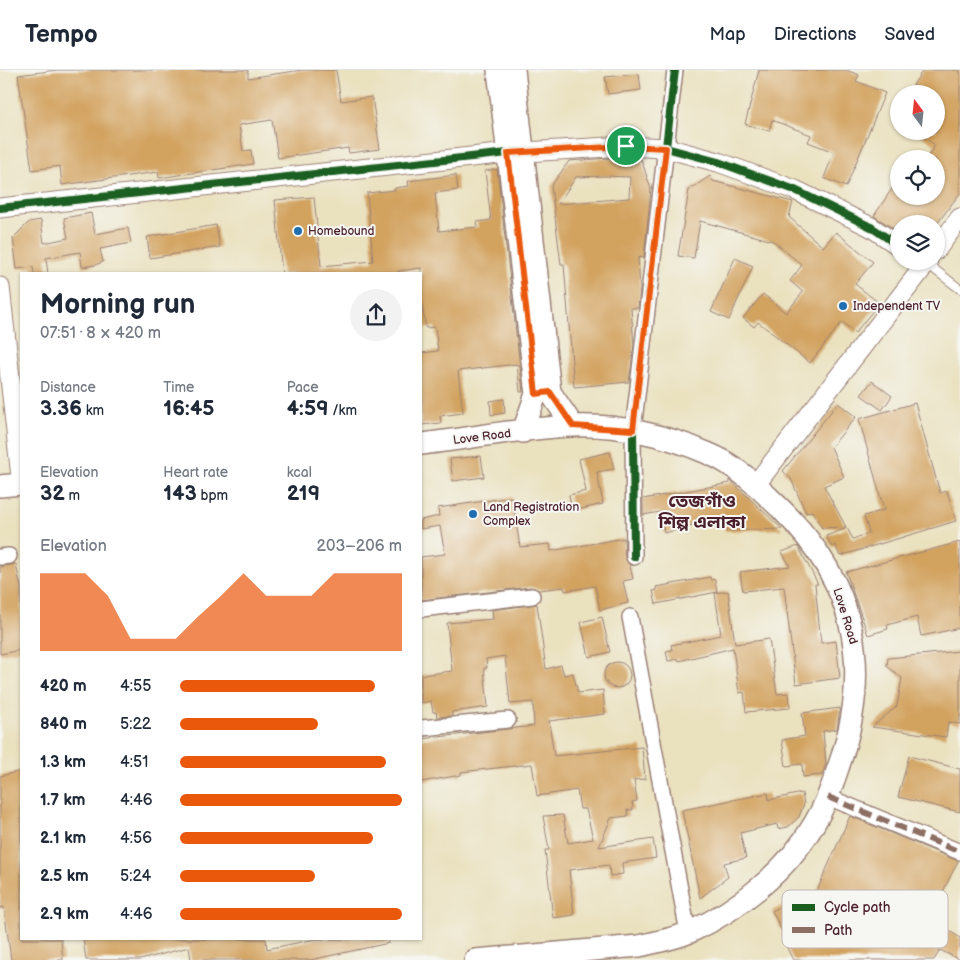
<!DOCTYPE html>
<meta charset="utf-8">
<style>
body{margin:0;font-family:"Balsamiq Sans","Noto Sans Bengali",sans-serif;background:#f2f2f3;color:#1f2937;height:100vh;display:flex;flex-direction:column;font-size:19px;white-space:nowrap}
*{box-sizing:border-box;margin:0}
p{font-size:16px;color:#747a83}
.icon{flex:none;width:28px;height:28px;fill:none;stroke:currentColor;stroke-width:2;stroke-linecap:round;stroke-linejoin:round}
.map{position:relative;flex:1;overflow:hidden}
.details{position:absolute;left:20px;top:202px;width:402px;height:668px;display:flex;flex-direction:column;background:#fff;border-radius:0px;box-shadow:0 1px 4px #0004}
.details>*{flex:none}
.needle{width:32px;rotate:345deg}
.buttons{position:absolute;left:890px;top:15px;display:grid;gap:10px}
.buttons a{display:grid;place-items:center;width:55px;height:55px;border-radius:50%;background:#fff;box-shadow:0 1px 4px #0004;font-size:25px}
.pin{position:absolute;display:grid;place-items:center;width:42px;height:42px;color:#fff;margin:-21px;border:2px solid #fff;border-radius:50%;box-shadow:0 1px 5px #0007}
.round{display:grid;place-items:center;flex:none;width:52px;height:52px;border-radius:26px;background:#f2f2f3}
.head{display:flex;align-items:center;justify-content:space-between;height:85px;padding:0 20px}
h1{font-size:28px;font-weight:800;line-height:38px}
.stats{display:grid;grid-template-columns:repeat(3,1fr);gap:8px;height:85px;padding:5px 20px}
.stats div{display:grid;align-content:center}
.stats b{font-size:21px;font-weight:800}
.stats small{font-size:14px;font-weight:400}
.stats p{font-size:14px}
.chart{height:140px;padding:10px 20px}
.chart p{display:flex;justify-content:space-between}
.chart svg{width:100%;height:90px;margin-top:5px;fill:#ea580c;opacity:.7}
ul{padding:0 20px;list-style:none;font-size:16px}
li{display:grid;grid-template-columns:80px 60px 1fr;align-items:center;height:38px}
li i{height:12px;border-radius:6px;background:#ea580c}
header{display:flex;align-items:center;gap:30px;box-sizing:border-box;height:70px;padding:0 25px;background:#fff;border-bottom:1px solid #e0e1e3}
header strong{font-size:24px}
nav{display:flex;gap:28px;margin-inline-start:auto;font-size:18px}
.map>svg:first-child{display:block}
.building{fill:#d2a25f;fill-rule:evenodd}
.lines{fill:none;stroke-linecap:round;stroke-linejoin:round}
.service-casing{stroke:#9a8075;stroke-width:10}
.minor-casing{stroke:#9a8075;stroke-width:18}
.tertiary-casing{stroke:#9a8075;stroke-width:21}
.secondary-casing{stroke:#9a8075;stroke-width:24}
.service{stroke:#fff;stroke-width:8}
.minor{stroke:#fff;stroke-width:15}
.tertiary{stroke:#fff;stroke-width:19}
.secondary{stroke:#fff;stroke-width:21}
.quiet{stroke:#8d6e63;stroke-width:6;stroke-dasharray:12 6;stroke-linecap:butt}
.cycleway-casing{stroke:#f6f6f2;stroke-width:11}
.cycleway{stroke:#1b5e20;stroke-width:8}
.route-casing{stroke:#fff;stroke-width:10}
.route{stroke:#ea580c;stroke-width:6}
.poi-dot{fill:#1f6fb2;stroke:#f6f6f2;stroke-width:2}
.labels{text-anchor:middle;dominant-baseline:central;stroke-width:4;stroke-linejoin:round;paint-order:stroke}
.poi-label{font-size:12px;fill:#4a1f2b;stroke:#f6f6f2;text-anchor:start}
.street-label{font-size:12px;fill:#4a1f2b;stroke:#f6f6f2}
.district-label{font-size:18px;font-weight:bold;fill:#4a1f2b;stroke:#f6f6f2}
.key{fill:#f6f6f2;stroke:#c2b6b6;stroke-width:1}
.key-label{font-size:14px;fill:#4a1f2b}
</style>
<header>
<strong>Tempo</strong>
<nav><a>Map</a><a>Directions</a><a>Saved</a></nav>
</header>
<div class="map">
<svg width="960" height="890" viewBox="0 0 960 890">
<rect width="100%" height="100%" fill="#f6f6f2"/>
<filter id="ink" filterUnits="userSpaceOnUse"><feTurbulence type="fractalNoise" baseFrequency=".02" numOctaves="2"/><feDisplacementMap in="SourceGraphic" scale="10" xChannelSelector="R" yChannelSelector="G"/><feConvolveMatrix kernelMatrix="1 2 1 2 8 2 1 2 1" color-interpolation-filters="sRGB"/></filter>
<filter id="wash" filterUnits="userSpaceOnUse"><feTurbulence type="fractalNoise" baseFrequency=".0096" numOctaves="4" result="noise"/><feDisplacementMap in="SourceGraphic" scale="20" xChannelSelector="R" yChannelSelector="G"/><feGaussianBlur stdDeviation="1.12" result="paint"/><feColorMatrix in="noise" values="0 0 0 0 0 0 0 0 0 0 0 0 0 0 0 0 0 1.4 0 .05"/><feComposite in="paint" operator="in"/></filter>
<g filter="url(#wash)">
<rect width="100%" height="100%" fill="#eae1bf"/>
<g id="blocks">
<path class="building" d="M57,0H248V8L302,0H336L341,31L372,27L380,79L349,83L348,78L278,88L272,50L239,55L243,81L251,80L253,94L159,108L158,102L62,115L60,96L32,100L18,5Z
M759,0H846L859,5L856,11L885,23L846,117L824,108L834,82L808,72L811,65L772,50L769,61L745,54Z
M923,0H960V123L937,154H899V162L874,146L899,108V128L900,126H936V89H926L935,75L915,61H936V24H928L913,15Z
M639,4L641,20L608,24L605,7Z
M609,88L641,89L651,119L644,187L638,188L640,219L638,238H631L634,275L629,312L574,317L564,194H561L551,116L569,91ZM605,106L630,107L629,128L558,134L576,107Z
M497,99L523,322H520L517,294L458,301L463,343L440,346L441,353L421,355V283L438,281L435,257L426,258L421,230V198L398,201L399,204H282L275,130L314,127L321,196L373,191L367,123L395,120V118L409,116L408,111L456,105L458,120L435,123L439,161L478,157L477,152L491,150L485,101Z
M710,106L713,111L793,132L789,147L823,177L836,162L873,192L855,214L879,233L855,263L842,252L810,293L758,252L754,257L743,248L763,224L786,243L803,222L790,211L802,195L773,171L700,151L694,188L678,186L689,120Z
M91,143L95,164L128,158L131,173L100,179L103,192L95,195L82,197L80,182L46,188L48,204H34L33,197L17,199L13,168L29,152L41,150L44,173L68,168L64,148Z
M216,155L220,177L150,188L147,167Z
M735,188L753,196L729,250L711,242Z
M872,311L892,326L882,340L861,325Z
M504,329L505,343L491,345L490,331Z
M838,333L856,347L831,377L844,407L824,416L846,457L822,458L812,441L806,443L791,409L783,401Z
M915,333L940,423L947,421L956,451L840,486L835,475L832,477L826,466L847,458L853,469L869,463L864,446L884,440L859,349Z
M610,382L614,399L597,402L603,434L572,441L569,425L586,421L579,389Z
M481,386L484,407L453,411L450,389Z
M730,410L782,459L725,461L723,450L682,457V459L664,463L660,442L643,445V429L730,413Z
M512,427L520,477L550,474L551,481L624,468L625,488L630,496L633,509L623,511L628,533L600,540L595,516L565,521L564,517L539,520L531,517L421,530V487L445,484L440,456L421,459V450L439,446L438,438Z
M960,472V558L921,566L917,547L887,555L888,559L868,565L846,502Z
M798,476L818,514H815L821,573L836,571L840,608L796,614L784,517L743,521L740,502L790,496L782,482Z
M16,494L21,518V580L0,584V497Z
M710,507L711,510L715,509L717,522L656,534L653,521L657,520L656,517Z
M728,521L735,574L769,569L777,624L789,623L790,638L746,642L744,622L739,623L733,578L679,591L678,589L668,591L666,581L672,580L671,575L721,565L715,523Z
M537,534L546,599L561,595L564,605L573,603L578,623L603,620L605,644L549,651L554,686L642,677L645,709L634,710L637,731L632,732L633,740H627L628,746L611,748L599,777L653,769L656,788L622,793L623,804L610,806L609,795L569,800L574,845L553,848L545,780H549L543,746L563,745L568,773L593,769L586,739H580L577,720L537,726L532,694L461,702V705L421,712V669L534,656L533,632L510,634L505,586L486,589L487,598H484L488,637L452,642V646L437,647L436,642H433L431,631L421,633V605L452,601L447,553L493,549L492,540Z
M602,547L610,582L589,587L581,552Z
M960,581V654L948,652L946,667L872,657L897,636L902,608L887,596L888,588Z
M604 605a13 13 0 1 1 26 0a13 13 0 1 1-26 0Z
M840,638L837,659L823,661L826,694L822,705L803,707L802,694L786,696L782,670L805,666L802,643Z
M909,686L960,699V742L898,727Z
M21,701V869H61L63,890H11L4,837L0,838V706Z
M768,723L769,730L802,723L804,734L799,747L788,757L778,759L777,754L740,763L746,788L724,793L728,807L700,828L682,740Z
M850,746L958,791L930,848L960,868V890L940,880L934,890H793L784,872L787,871L772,841L787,833L790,839L816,823Z
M83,869H266L267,879L316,869H388L389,873L310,890H191L189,877L140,890H86Z"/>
</g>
</g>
<g filter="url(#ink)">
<use href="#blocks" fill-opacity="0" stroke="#9a8075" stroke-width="1"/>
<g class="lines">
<g class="service-casing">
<path id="service" d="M926,193L960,219"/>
</g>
<g class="minor-casing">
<path id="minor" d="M0,487L9,486
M634,487L633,360L675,0
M421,539L532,526
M630,547L688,863
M421,658L508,650
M828,727L960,782"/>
</g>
<g class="tertiary-casing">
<path id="tertiary" d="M0,138L508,83L626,76L666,78L718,92L795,120L871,157L899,176
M936,180L960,148
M0,217L21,407
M756,414L928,191"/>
</g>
<g class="secondary-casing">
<path id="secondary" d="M498,0L536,324L523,362
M514,0L550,322L573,356
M421,374C471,368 522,358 573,356C617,354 666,365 707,383C737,395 759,418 782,440C857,514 873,599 838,698C832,717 825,736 814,754C787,801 738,840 690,862C674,869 656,872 639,876L475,890
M0,416L21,414"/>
</g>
<use href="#service" class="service"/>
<use href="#minor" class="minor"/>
<use href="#tertiary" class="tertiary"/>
<use href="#secondary" class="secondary"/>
<path class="quiet" d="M828,727L960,782"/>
<g class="cycleway-casing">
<path id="cycleway" d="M0,138L508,83L626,76L666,78L718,92L795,120L871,157L899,176
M634,487L633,360L675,0"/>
</g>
<use href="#cycleway" class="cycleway"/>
</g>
</g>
<g class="lines" filter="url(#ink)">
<g class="route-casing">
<path id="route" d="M626,76L666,78L633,360L573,356L550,322L536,324L508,83Z"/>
</g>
<use href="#route" class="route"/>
</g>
<g class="poi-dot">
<circle cx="298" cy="161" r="5"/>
<circle cx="843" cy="236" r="5"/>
<circle cx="473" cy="444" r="5"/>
</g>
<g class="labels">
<g class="poi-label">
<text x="308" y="161">Homebound</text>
<text x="853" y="236">Independent TV</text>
<text x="483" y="437">Land Registration<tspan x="483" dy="14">Complex</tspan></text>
</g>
<g class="street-label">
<text transform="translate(482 367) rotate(-7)">Love Road</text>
<text transform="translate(845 546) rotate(73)">Love Road</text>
</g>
<g class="district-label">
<text x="702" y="431">তেজগাঁও<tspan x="702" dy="21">শিল্প এলাকা</tspan></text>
</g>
</g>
<rect x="782" y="820" width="166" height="58" rx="8" class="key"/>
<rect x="792" y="834" width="23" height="7" fill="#1b5e20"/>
<rect x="792" y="857" width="23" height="6" fill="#8d6e63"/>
<g class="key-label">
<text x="824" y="842">Cycle path</text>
<text x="824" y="865">Path</text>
</g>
</svg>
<div class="buttons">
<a><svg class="needle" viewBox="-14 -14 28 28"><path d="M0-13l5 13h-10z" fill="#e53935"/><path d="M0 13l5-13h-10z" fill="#747a83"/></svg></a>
<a><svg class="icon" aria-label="locate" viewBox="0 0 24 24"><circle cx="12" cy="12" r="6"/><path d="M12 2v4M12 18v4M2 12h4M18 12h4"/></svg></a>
<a><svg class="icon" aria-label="layers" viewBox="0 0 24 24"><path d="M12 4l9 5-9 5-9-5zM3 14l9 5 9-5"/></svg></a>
</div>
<div class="pin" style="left:626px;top:76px;background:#1e9e55"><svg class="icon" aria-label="arrive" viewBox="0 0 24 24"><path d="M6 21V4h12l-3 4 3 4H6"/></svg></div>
<section class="details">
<div class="head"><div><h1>Morning run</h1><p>07:51 · 8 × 420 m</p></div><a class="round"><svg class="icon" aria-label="share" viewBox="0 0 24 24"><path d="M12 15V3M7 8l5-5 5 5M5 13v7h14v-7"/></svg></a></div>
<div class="stats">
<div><p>Distance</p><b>3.36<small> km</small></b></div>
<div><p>Time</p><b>16:45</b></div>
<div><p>Pace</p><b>4:59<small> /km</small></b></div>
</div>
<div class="stats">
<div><p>Elevation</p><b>32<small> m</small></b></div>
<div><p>Heart rate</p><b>143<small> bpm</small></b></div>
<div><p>kcal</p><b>219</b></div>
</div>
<div class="chart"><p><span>Elevation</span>203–206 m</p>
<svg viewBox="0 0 160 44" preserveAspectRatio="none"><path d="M0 44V6L10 6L20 6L30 17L40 38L50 38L60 38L70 27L80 17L90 6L100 17L110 17L120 17L130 6L140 6L150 6L160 6V44z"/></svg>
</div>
<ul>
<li><b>420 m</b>4:55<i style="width:88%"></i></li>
<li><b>840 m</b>5:22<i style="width:62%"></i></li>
<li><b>1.3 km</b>4:51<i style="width:93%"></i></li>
<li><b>1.7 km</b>4:46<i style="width:100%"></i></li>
<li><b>2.1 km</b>4:56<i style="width:87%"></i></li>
<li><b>2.5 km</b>5:24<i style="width:61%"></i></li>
<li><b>2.9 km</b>4:46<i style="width:100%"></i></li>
</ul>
</section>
</div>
